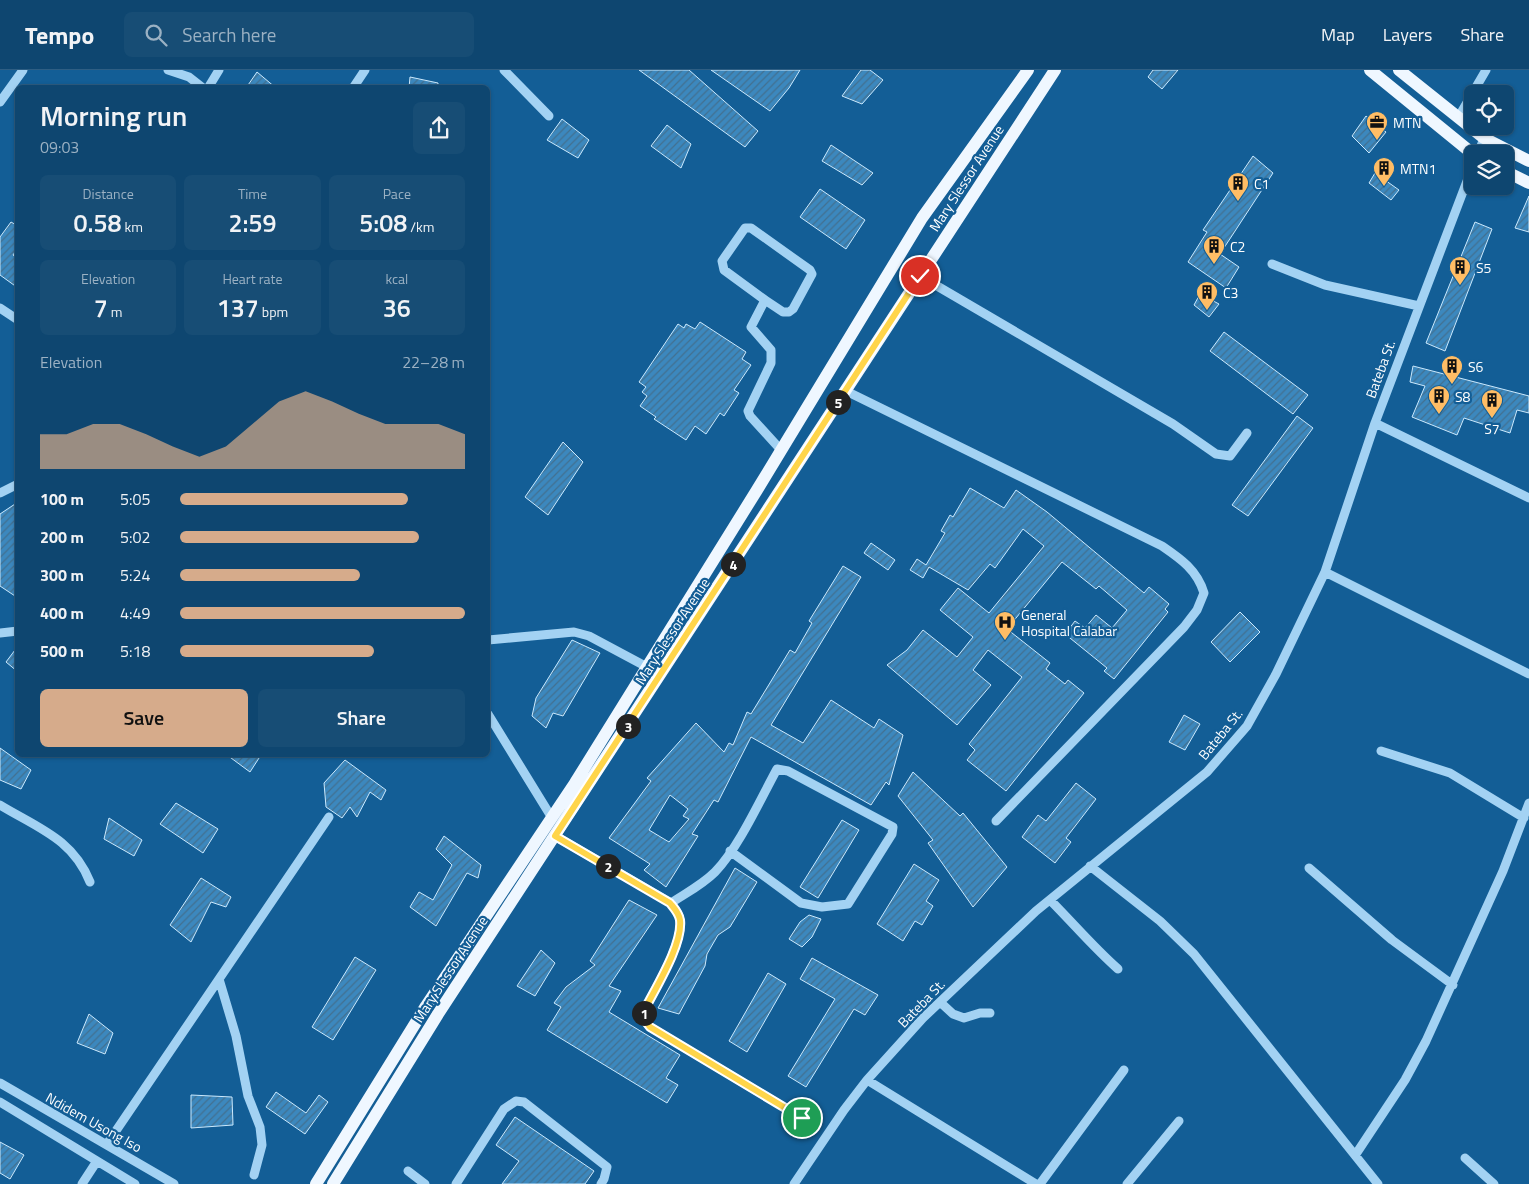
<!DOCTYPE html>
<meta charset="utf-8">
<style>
body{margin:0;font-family:"Titillium Web",sans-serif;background:#174d75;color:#f1f3f6;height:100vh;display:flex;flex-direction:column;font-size:19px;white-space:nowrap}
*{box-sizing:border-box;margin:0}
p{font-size:16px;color:#9bb1c3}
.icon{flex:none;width:28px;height:28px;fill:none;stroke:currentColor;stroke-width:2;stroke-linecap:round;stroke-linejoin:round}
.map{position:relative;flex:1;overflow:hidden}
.details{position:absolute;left:15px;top:15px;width:475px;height:672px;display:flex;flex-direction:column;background:#0e4670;border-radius:8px;box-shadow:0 1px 4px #0004,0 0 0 1px #2e5e83}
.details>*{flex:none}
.buttons{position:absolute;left:1464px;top:15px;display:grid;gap:10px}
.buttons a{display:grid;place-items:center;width:50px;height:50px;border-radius:8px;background:#0e4670;box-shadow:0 1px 4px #0004,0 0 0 1px #2e5e83;font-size:25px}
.pin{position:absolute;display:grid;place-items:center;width:42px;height:42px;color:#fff;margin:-21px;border:2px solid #fff;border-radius:50%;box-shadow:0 1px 5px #0007}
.km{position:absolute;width:25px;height:25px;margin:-12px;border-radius:50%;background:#222;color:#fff;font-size:14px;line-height:25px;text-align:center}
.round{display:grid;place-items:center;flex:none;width:52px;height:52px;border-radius:8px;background:#174d75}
.headline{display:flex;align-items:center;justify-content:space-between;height:85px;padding:0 25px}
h1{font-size:28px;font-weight:600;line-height:38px}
.figures{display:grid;grid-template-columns:repeat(3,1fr);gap:8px;height:85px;padding:5px 25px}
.figures div{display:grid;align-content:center;border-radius:8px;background:#174d75;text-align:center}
.figures b{font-size:25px;font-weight:600}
.figures small{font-size:14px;font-weight:400}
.figures p{font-size:14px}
.chart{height:140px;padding:10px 25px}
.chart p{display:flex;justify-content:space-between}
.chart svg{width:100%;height:90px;margin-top:5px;fill:#d6ab8b;opacity:.7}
.cta{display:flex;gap:10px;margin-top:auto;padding:10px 25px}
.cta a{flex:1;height:58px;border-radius:8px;background:#d6ab8b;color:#111;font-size:20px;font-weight:600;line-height:58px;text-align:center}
.cta a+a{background:#174d75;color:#f1f3f6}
ul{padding:0 25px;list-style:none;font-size:16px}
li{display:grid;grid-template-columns:80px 60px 1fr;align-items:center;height:38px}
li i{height:12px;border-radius:6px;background:#d6ab8b}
header{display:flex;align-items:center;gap:30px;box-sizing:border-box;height:70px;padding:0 25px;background:#0e4670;border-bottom:1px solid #2e5e83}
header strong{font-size:24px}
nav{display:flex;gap:28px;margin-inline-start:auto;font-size:18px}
.search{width:350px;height:45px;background:#174d75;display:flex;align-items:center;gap:12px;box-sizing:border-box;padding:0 18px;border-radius:8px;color:#9bb1c3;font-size:19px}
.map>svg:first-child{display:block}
.building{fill:url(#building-hatch);stroke:#cbe9fd;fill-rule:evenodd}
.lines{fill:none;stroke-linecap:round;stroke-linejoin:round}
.minor{stroke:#a3d2f3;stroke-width:9}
.major{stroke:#eff7ff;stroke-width:12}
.route-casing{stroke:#fff;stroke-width:10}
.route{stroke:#ffd54a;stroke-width:6}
.labels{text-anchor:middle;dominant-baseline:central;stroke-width:4.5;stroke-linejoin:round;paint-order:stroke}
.poi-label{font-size:14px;fill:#fff;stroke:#135e96;text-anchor:start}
.street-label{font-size:14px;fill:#fff;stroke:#135e96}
</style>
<header>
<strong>Tempo</strong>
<div class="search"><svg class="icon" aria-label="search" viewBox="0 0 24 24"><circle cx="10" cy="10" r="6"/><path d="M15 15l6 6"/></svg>Search here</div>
<nav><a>Map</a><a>Layers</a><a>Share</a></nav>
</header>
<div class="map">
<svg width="1529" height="1114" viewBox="0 0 1529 1114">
<defs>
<pattern id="building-hatch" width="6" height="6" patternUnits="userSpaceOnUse" patternTransform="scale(1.25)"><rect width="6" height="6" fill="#3c88be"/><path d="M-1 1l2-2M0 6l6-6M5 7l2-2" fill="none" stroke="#427090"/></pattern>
</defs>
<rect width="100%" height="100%" fill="#135e96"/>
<path class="building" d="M639,0H689L758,61L745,77Z
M711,0H800L789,18L770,41Z
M861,0H870L883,10L862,34L842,26Z
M1153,0H1178L1162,19L1148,7Z
M257,2L276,18H246Z
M410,7L438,13V18H409Z
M1366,46L1386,62L1369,83L1352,66Z
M562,49L589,70L578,88L547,70Z
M667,55L691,74L681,98L651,76Z
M831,75L873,103L862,115L822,91Z
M1253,86L1273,103L1220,184L1239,197L1226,218L1188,192L1207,162L1203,160Z
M1375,103L1399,120L1391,130L1369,113Z
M820,119L865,150L846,179L800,147Z
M1529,126V162L1515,158Z
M11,152L18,156V178L13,185L18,189V218L0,205V167Z
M1475,152L1492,159L1445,281L1426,273Z
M1200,224L1219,234L1209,247L1194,235Z
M700,252L746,282L742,289L751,295L734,320L739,323L724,346L720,343L706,364L695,356L686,370L654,349L656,347L640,336L647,326L642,322L646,317L639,312L678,254L684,258L686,254L695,259Z
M1224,262L1308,325L1293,344L1210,281Z
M1413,296L1529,326V343L1517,340L1510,363L1464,348L1457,365L1412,347L1425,316L1410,312Z
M1297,346L1313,358L1248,446L1232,435Z
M563,372L583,392L548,445L525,427Z
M970,418L1004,438L1016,420L1047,442L1144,523L1149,517L1169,534L1165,539L1168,542L1114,609L1104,601L1107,598L1065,564L1075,551L1085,558L1096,545L1112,558L1127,540L1099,516L1096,519L1062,492L1007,559L1050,593L1046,599L1065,614L1068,610L1084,623L1006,721L967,690L975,680L969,674L1022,607L988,580L973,600L991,615L957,655L887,595L907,580L923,560L957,587L973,567L940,540L958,518L989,543L1044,476L1023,459L995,498L990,494L968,520L929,497L923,508L910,500L917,489L926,495L945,463L941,461L950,445L953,447Z
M18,432V528L0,516V444Z
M871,473L895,490L888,500L864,483Z
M843,496L861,507L771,655L803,673L831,630L874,658L879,649L903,665L889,715L886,712L871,735L751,667L718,732L714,730L692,764L698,766L666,817L644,800L650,794L609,768L651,711L647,708L696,653L724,682L729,673L733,675L747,642L751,644L790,580L795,583L812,553L809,551ZM670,725L688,739L683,746L689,749L669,772L649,760Z
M1240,542L1260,562L1230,592L1211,572Z
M572,570L600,583L563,646L553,643L546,658L532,646L536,628Z
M18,576V602L6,592Z
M1184,645L1200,654L1185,680L1169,672Z
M0,678L31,700L21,719L0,710Z
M227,685H261L250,702Z
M345,690L386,720L381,730L370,722L357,747L350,737L342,748L326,737L324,713Z
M913,702L960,746L963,743L1007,797L973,837L928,773L933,770L898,726Z
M1076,713L1096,729L1066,768L1071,772L1055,793L1022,767L1038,745L1046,751Z
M176,733L218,759L203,783L160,754Z
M109,748L142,770L134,786L104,769Z
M842,750L859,760L818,828L800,817Z
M444,766L481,795L478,808L467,803L436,856L410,837L419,822L433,830L452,795L436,779Z
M914,794L939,810L926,831L933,836L922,855L915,851L903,871L877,854Z
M735,798L757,812L730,857L718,865L707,884L705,896L679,944L658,938Z
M201,808L231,827L226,837L211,832L191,872L170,855Z
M629,830L657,845L609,916L621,921L609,942L680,985L666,1008L678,1015L667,1033L547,960L561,937L554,933L566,917L595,895L590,891Z
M809,845L821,849L812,867L802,877L789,869L800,852Z
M541,880L555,893L535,926L517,916Z
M355,887L376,900L333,970L312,957Z
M812,888L878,925L865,945L854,939L806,1017L788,1006L835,929L800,909Z
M768,903L786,914L747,982L729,971Z
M89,944L113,963L105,984L77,973Z
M276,1022L306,1043L319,1025L328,1032L305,1064L266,1037Z
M191,1025L232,1027L233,1055L191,1058Z
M515,1047L594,1101L585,1114H502L519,1091L496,1075Z
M0,1072L24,1085L10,1109L0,1103Z"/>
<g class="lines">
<path class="minor" d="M168,0L189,7L203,18
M504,0L549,46
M208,18L219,0
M353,18L365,0
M0,32L23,0
M1458,48L1486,0
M1478,84L1484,68
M1272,194L1325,215L1419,236
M920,206L1173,354L1216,384L1230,386L1247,363
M765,230L783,242H789L793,239L812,204L810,200L751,158H745L722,191L724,200L765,230L751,257L771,280V293L748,341L750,346L781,380
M0,238L18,250
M846,321L1162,476C1181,489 1197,500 1204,523L1197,540L1184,557L996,751
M1375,353L1529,428
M0,423L18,414
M1325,502L1529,604
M0,563L18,561
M488,570L574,562L589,566L647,597
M488,644L552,748
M1381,681L1450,703L1524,748
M0,735C38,758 73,769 90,812
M555,766L671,833C674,838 679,843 680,850C683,874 656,917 645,939L643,948L650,957L802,1048
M1090,796L1160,851L1194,884L1378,1114
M1309,798L1392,870L1453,915
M1050,830C1073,853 1094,878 1118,899
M671,833C686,823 702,815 715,802C739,777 760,730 777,699L788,701L893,757L892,764L848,834L822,837L801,833L730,781
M219,909L236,966L248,1026L260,1057L262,1075L254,1105
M940,932L953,944L964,948L980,943H990
M867,1010L1036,1114
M0,1013L174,1114
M0,1032L135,1114
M107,1074L329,747
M1356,1084L1405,1010L1426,971L1503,801L1529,733
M1465,1088L1494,1114
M408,1101L425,1114
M82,1114L97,1091
M456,1114L504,1039L516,1031L524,1032L607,1097L604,1109L601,1114
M794,1114L844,1040L867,1010L923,948L1036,841L1207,702L1247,656L1276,604L1325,502L1375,353L1472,98
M1040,1114L1124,1000
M1127,1114L1179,1051"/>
<path class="major" d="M1370,0L1473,84
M1399,0L1484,68L1529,91
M1505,101L1529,113
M316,1114L426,936L575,713L757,420L922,148L1028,0
M333,1114L438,944L1055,0"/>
</g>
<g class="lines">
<g class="route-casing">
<path id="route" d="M802,1048L650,957L643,948L645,939C656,917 683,874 680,850C679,843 674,838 670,833L555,766L920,206"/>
</g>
<use href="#route" class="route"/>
</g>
<defs>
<g id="office-pin" transform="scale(1.125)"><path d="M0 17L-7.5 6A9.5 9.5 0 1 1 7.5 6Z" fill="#ffbd65" stroke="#135e96"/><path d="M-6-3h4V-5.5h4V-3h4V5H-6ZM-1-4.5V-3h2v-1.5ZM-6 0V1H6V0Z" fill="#111"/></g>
<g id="building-pin" transform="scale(1.125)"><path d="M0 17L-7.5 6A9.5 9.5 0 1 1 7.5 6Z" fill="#ffbd65" stroke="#135e96"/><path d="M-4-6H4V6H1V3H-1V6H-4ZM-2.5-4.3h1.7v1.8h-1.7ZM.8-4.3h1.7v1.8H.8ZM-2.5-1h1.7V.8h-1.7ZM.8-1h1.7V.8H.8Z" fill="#111"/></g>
<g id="hospital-pin" transform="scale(1.125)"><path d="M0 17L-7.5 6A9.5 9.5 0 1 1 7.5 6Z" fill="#ffbd65" stroke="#135e96"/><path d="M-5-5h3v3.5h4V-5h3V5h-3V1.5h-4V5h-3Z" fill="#111"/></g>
</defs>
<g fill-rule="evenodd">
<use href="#office-pin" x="1377" y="52"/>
<use href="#building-pin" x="1384" y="98"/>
<use href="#building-pin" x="1238" y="113"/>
<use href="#building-pin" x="1214" y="176"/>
<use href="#building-pin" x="1460" y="197"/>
<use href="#building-pin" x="1207" y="222"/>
<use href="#building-pin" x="1452" y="296"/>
<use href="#building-pin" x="1439" y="326"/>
<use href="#building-pin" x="1492" y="330"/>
<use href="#hospital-pin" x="1005" y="552"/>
</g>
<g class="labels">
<g class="poi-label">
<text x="1393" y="52">MTN</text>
<text x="1400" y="98">MTN1</text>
<text x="1254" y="113">C1</text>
<text x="1230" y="176">C2</text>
<text x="1476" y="197">S5</text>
<text x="1223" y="222">C3</text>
<text x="1468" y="296">S6</text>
<text x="1455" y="326">S8</text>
<text x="1492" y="358" text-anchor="middle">S7</text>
<text x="1021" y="544">General<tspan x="1021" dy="16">Hospital Calabar</tspan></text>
</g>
<g class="street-label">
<text transform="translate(966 108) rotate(-57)">Mary Slessor Avenue</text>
<text transform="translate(1380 299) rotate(-70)">Bateba St.</text>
<text transform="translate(672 561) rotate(-57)">Mary Slessor Avenue</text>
<text transform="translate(1220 664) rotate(-51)">Bateba St.</text>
<text transform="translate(450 899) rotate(-57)">Mary Slessor Avenue</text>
<text transform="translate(921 933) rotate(-46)">Bateba St.</text>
<text transform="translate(94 1052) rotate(29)">Ndidem Usong Iso</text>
</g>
</g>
</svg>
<div class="buttons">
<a><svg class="icon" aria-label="locate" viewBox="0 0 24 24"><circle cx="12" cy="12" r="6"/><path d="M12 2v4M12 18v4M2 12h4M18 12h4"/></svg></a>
<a><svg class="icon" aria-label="layers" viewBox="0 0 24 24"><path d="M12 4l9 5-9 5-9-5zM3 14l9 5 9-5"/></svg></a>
</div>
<div class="pin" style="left:802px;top:1048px;background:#1e9e55"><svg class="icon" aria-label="arrive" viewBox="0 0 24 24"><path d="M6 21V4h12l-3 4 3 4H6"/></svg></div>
<div class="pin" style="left:920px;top:206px;background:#d93025"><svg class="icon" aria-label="check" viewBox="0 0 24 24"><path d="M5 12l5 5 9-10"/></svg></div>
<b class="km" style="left:644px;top:943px">1</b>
<b class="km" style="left:608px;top:796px">2</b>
<b class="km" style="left:628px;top:656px">3</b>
<b class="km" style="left:733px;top:494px">4</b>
<b class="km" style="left:838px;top:332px">5</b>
<section class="details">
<div class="headline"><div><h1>Morning run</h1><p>09:03</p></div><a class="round"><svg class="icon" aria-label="share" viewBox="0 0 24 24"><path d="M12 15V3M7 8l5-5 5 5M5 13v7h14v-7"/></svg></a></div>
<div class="figures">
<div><p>Distance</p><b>0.58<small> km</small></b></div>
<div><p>Time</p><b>2:59</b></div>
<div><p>Pace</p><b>5:08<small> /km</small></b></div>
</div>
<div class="figures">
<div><p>Elevation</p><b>7<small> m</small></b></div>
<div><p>Heart rate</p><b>137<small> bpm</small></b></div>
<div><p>kcal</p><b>36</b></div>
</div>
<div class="chart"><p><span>Elevation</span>22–28 m</p>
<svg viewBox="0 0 160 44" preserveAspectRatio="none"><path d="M0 44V27L10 27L20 22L30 22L40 27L50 33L60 38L70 33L80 22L90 11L100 6L110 11L120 17L130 22L140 22L150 22L160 27V44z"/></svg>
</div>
<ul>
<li><b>100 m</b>5:05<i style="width:80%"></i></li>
<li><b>200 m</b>5:02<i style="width:84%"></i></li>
<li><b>300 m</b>5:24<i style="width:63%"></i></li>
<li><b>400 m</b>4:49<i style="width:100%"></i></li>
<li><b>500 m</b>5:18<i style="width:68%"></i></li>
</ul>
<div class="cta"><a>Save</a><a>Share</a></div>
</section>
</div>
